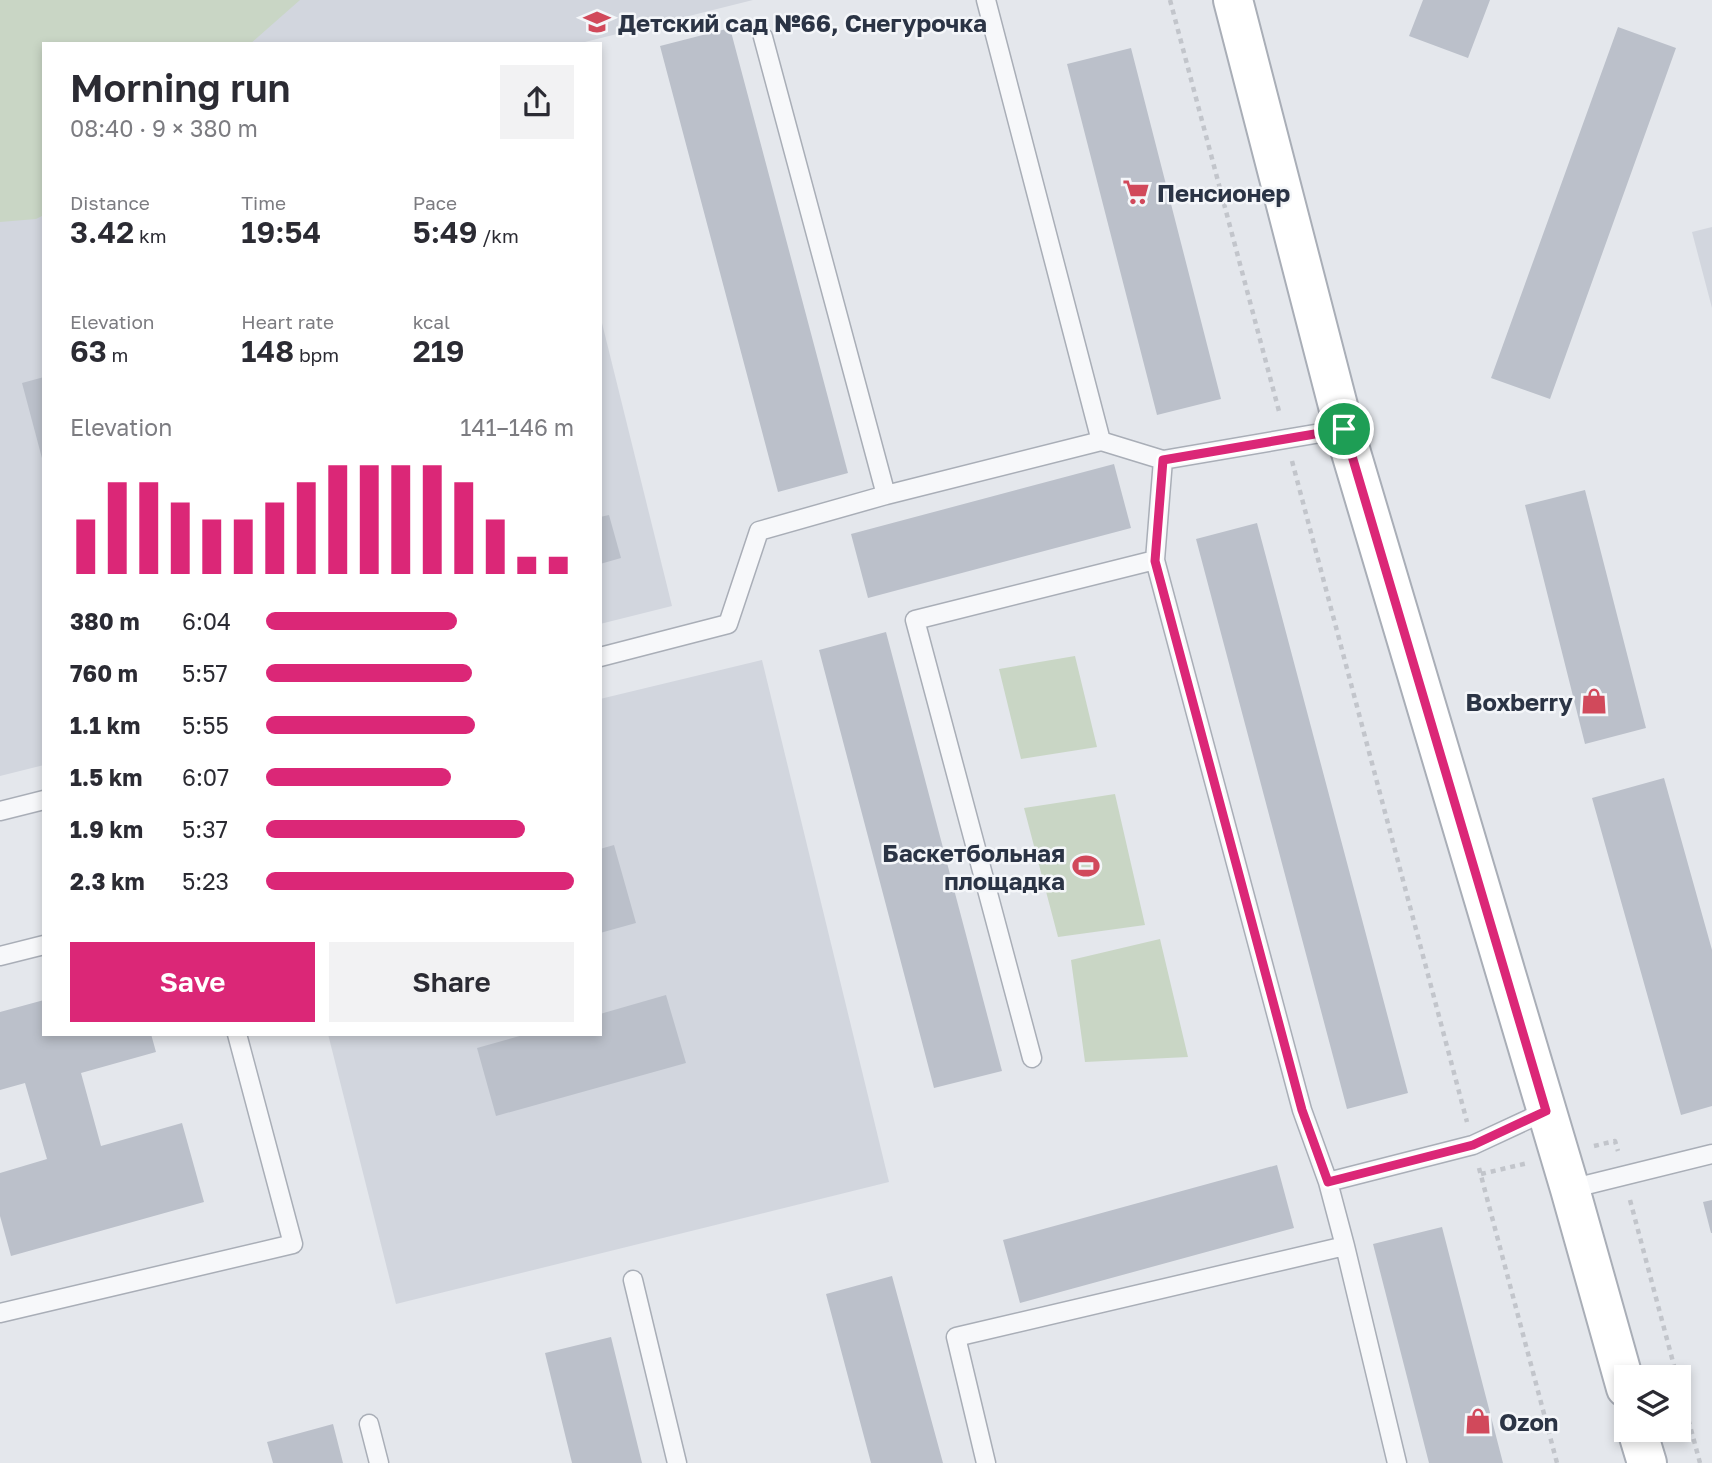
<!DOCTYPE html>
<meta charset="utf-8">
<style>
body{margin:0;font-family:"Golos Text",sans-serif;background:#f2f2f3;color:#2b2b33;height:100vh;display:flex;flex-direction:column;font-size:26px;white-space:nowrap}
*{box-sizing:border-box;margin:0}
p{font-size:23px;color:#7c7c81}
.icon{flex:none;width:38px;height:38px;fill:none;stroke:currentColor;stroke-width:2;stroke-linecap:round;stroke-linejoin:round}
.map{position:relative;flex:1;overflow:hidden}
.side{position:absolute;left:42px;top:42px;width:560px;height:994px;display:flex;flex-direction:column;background:#fff;border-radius:0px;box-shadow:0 4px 10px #0003}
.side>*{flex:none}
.buttons{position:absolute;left:1614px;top:1365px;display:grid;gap:14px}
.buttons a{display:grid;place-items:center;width:77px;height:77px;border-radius:0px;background:#fff;box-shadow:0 4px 10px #0003;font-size:35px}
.pin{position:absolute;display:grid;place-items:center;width:60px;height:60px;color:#fff;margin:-30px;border:4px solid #fff;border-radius:50%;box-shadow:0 2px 7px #0007}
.round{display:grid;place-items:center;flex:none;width:74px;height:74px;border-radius:0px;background:#f2f2f3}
.head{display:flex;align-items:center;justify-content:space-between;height:119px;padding:0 28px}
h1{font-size:38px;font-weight:600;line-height:52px}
.stats{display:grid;grid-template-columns:repeat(3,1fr);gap:10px;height:119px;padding:7px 28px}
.stats div{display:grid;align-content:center}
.stats b{font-size:30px;font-weight:600}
.stats small{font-size:19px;font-weight:400}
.stats p{font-size:19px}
.chart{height:196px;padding:14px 28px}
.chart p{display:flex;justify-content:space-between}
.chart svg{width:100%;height:126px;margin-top:7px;stroke:#db2777;stroke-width:6}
.primary-button{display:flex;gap:14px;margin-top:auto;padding:14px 28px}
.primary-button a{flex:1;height:80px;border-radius:0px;background:#db2777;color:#fff;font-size:28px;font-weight:600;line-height:80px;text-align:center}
.primary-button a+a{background:#f2f2f3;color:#2b2b33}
ul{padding:0 28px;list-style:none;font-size:23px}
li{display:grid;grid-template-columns:112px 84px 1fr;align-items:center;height:52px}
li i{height:18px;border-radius:9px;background:#db2777}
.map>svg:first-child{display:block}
.built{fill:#d2d6de}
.green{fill:#c9d6c5}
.building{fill:#bbc0ca}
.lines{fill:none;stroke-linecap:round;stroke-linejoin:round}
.service-casing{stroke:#a9aeb7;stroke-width:21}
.secondary-casing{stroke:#a9aeb7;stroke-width:42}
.path{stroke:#c2c5cb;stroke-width:4.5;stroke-dasharray:5 5;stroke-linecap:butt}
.service{stroke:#f7f8fa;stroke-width:18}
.secondary{stroke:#fff;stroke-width:38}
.route-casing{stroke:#fff;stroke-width:14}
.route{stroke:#db2777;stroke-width:9}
.labels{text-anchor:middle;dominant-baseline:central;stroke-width:5;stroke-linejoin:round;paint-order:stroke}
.poi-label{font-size:24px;font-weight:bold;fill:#2b3445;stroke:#f4f6f9;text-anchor:start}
</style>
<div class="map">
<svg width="1712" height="1463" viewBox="0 0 1712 1463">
<rect width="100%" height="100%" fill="#e4e7ec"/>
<path class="built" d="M0,0H753L577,44H44V765L0,776Z
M1712,227V308L1692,232Z
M600,315L672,606L600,624Z
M762,660L889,1182L396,1304L328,1034H600V699Z"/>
<path class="green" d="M0,0H300L250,44H44V215L36,219L0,222Z
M1075,656L1097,747L1021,759L999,669Z
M1115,794L1145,925L1058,937L1024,808Z
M1160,939L1188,1057L1085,1062L1071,960Z"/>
<path class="building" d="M1423,0H1490L1468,58L1409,36Z
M1618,27L1676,48L1550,399L1491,378Z
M730,28L848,473L778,492L660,46Z
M1131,48L1221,399L1157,415L1067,64Z
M44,377V462H43L22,383Z
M1114,464L1131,528L868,598L851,534Z
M1585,490L1646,728L1585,744L1525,505Z
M609,515L621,558L600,564V517Z
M1257,523L1408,1093L1347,1109L1196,539Z
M886,632L1002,1071L934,1088L819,650Z
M1664,778L1712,950V1106L1681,1115L1592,798Z
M614,845L636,923L600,933V849Z
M666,995L686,1063L496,1116L477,1048L527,1034H600V1014Z
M44,1000V1034H151L156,1052L81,1073L101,1146L182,1123L204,1202L11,1256L0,1216V1173L47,1159L25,1083L0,1090V1012Z
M1277,1165L1294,1228L1020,1303L1003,1240Z
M1712,1200V1233H1711L1703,1202Z
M1442,1227L1503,1463H1429L1373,1244Z
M892,1276L943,1463H871L826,1294Z
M611,1337L642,1463H572L545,1353Z
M333,1424L343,1463H273L267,1442Z"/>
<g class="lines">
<g class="service-casing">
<path id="service" d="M986,0L1101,441
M763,37L886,495L1101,441L1163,460L1344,429
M1155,560L1302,1110L1328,1182L1345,1246L1397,1463
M600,657L728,624L759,531L886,495
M0,811L44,800
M0,956L44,945
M1032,1058L915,620L1155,560L1163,460
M1328,1182L1473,1145L1546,1111
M1570,1189L1712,1154
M633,1280L677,1463
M0,1313L293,1244L237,1034
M369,1424L379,1463
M986,1463L956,1337L1345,1246"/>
</g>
<g class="secondary-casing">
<path id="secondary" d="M1233,0L1344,429L1570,1189L1626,1388
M1637,1430L1647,1463"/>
</g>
<path class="path" d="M1170,0L1280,415
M1292,461L1467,1122
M1594,1146L1615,1141L1618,1151
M1479,1168L1557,1463
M1481,1174L1528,1163
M1630,1200L1677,1377
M1678,1381L1700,1463"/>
<use href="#service" class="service"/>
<use href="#secondary" class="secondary"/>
</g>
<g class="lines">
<g class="route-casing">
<path id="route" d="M1344,429L1546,1111L1473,1145L1328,1182L1302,1110L1155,561L1163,460Z"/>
</g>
<use href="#route" class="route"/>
</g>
<defs>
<g id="school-bare" transform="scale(2.1)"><path d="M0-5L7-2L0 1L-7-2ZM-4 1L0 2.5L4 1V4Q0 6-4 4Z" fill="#d1495b" stroke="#f4f6f9" stroke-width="2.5" paint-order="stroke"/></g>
<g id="supermarket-bare" transform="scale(2.1)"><path d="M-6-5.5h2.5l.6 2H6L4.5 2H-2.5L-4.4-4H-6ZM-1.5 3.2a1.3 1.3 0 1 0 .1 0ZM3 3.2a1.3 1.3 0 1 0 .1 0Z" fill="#d1495b" stroke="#f4f6f9" stroke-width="2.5" paint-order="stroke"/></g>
<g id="shop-bare" transform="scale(2.1)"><path d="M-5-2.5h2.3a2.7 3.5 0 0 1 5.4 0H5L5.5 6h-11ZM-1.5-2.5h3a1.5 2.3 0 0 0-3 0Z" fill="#d1495b" stroke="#f4f6f9" stroke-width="2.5" paint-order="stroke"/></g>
<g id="stadium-bare" transform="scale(2.1)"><path d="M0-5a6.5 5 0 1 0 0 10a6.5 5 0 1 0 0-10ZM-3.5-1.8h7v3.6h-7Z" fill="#d1495b" stroke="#f4f6f9" stroke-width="2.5" paint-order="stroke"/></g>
</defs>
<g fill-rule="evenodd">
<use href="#school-bare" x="597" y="22"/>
<use href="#supermarket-bare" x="1136" y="192"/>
<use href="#shop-bare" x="1594" y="701"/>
<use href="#stadium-bare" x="1086" y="866"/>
<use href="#shop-bare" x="1478" y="1421"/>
</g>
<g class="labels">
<g class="poi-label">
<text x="618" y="22">Детский сад №66, Снегурочка</text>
<text x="1157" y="192">Пенсионер</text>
<text x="1573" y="701" text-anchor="end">Boxberry</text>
<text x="1065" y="852" text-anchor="end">Баскетбольная<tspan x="1065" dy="28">площадка</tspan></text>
<text x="1499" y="1421">Ozon</text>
</g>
</g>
</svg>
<div class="buttons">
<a><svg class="icon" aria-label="layers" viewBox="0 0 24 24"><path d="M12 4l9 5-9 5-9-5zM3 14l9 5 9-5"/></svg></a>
</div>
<div class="pin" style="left:1344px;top:429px;background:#1e9e55"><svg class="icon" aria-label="arrive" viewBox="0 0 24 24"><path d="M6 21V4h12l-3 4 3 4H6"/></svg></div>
<section class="side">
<div class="head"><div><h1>Morning run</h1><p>08:40 · 9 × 380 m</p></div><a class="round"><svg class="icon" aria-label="share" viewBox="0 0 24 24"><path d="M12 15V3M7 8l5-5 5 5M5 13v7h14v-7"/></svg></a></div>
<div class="stats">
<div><p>Distance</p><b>3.42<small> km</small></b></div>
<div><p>Time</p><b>19:54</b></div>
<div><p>Pace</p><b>5:49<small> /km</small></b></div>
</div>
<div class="stats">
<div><p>Elevation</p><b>63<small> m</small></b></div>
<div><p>Heart rate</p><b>148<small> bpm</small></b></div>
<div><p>kcal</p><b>219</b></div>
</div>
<div class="chart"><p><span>Elevation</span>141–146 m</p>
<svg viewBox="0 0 160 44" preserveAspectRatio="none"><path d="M5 44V25M15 44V12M25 44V12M35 44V19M45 44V25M55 44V25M65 44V19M75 44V12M85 44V6M95 44V6M105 44V6M115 44V6M125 44V12M135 44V25M145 44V38M155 44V38"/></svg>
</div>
<ul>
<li><b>380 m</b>6:04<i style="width:62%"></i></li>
<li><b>760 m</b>5:57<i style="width:67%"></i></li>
<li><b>1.1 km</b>5:55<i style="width:68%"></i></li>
<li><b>1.5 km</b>6:07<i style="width:60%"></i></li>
<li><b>1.9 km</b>5:37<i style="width:84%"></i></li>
<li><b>2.3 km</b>5:23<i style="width:100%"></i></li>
</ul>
<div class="primary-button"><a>Save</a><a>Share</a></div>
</section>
</div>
